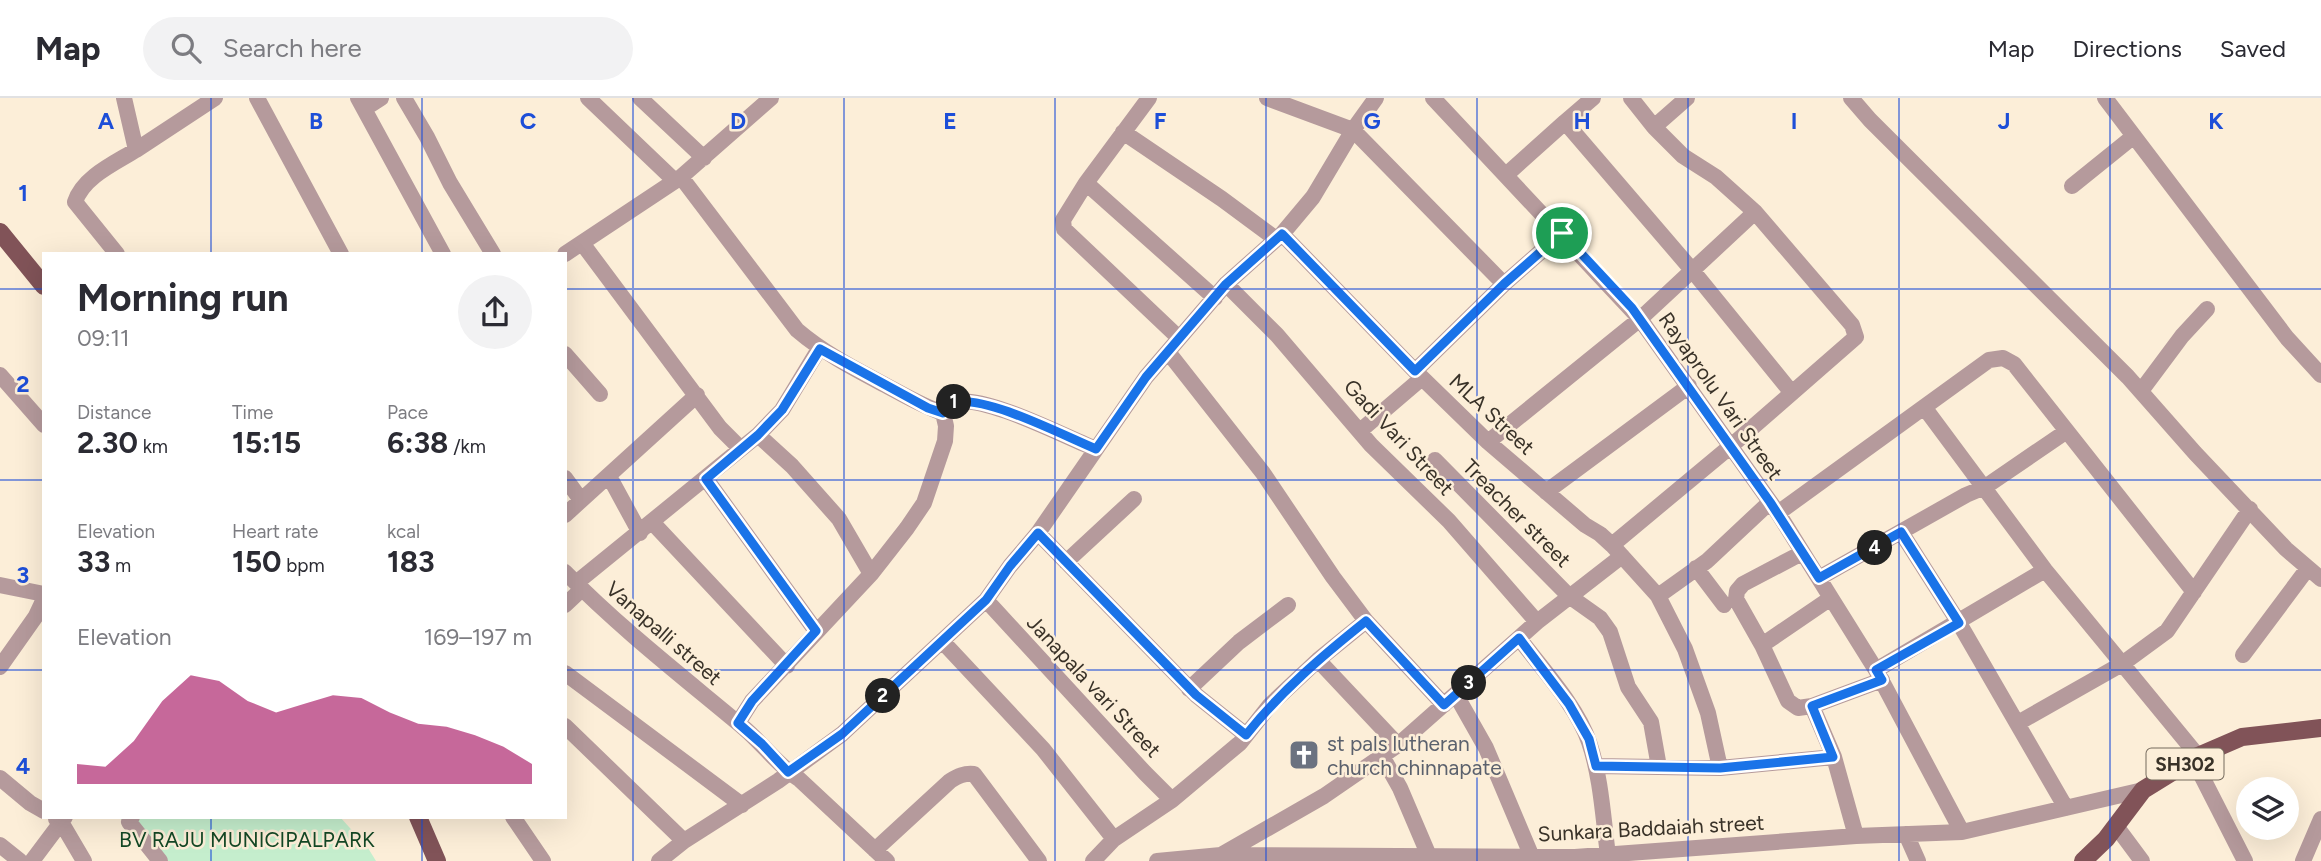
<!DOCTYPE html>
<meta charset="utf-8">
<style>
body{margin:0;font-family:Figtree,sans-serif;background:#f2f2f3;color:#2b2b33;height:100vh;display:flex;flex-direction:column;font-size:26px;white-space:nowrap}
*{box-sizing:border-box;margin:0}
p{font-size:23px;color:#7c7c81}
.icon{flex:none;width:38px;height:38px;fill:none;stroke:currentColor;stroke-width:2;stroke-linecap:round;stroke-linejoin:round}
.map{position:relative;flex:1;overflow:hidden}
.drawer{position:absolute;left:42px;top:154px;width:525px;height:567px;display:flex;flex-direction:column;background:#fff;border-radius:0px;box-shadow:0 7px 28px #0002}
.drawer>*{flex:none}
.fabs{position:absolute;left:2236px;top:679px;display:grid;gap:14px}
.fabs a{display:grid;place-items:center;width:63px;height:63px;border-radius:50%;background:#fff;box-shadow:0 7px 28px #0002;font-size:35px}
.pin{position:absolute;display:grid;place-items:center;width:60px;height:60px;color:#fff;margin:-30px;border:4px solid #fff;border-radius:50%;box-shadow:0 2px 7px #0007}
.km{position:absolute;width:35px;height:35px;margin:-18px;border-radius:50%;background:#222;color:#fff;font-size:19px;line-height:35px;text-align:center}
.round{display:grid;place-items:center;flex:none;width:74px;height:74px;border-radius:37px;background:#f2f2f3}
.summary{display:flex;align-items:center;justify-content:space-between;height:119px;padding:0 35px}
h1{font-size:38px;font-weight:700;line-height:52px}
.stats{display:grid;grid-template-columns:repeat(3,1fr);gap:10px;height:119px;padding:7px 35px}
.stats div{display:grid;align-content:center}
.stats b{font-size:30px;font-weight:700}
.stats small{font-size:19px;font-weight:400}
.stats p{font-size:19px}
.chart{height:196px;padding:14px 35px}
.chart p{display:flex;justify-content:space-between}
.chart svg{width:100%;height:126px;margin-top:7px;fill:#af2970;opacity:.7}
header{display:flex;align-items:center;gap:42px;box-sizing:border-box;height:98px;padding:0 35px;background:#fff;border-bottom:2px solid #e1e1e2}
header strong{font-size:33px}
nav{display:flex;gap:38px;margin-inline-start:auto;font-size:24px}
.search{width:490px;height:63px;background:#f2f2f3;display:flex;align-items:center;gap:18px;box-sizing:border-box;padding:0 24px;border-radius:38px;color:#7c7c81;font-size:26px}
.map>svg:first-child{display:block}
.green{fill:#c5eecd}
.lines{fill:none;stroke-linecap:round;stroke-linejoin:round}
.minor{stroke:#b59a9c;stroke-width:16}
.major{stroke:#815358;stroke-width:18}
.route-casing{stroke:#fff;stroke-width:14}
.route{stroke:#1a73e8;stroke-width:9}
.grid{fill:none;stroke:#1d4ed8;stroke-width:2;stroke-opacity:0.55}
.labels{text-anchor:middle;dominant-baseline:central;stroke-width:5;stroke-linejoin:round;paint-order:stroke}
.shield{fill:#fceed8;stroke:#746a5d;stroke-width:2}
.shield-label{font-size:19px;font-weight:bold;fill:#393228}
.street-label{font-size:21px;fill:#393228;stroke:#fceed8}
.worship-label{font-size:21px;fill:#5b616d;stroke:#fceed8;text-anchor:start}
.park-label{font-size:21px;fill:#134825;stroke:#fceed8}
.grid-label{font-size:23px;text-anchor:middle;font-weight:bold;fill:#1d4ed8;stroke:#fceed8;stroke-width:5;stroke-linejoin:round;paint-order:stroke}
</style>
<header>
<strong>Map</strong>
<div class="search"><svg class="icon" aria-label="search" viewBox="0 0 24 24"><circle cx="10" cy="10" r="6"/><path d="M15 15l6 6"/></svg>Search here</div>
<nav><a>Map</a><a>Directions</a><a>Saved</a></nav>
</header>
<div class="map">
<svg width="2321" height="763" viewBox="0 0 2321 763">
<rect width="100%" height="100%" fill="#fceed8"/>
<path class="green" d="M119,719H340L368,750L376,763H155Z"/>
<g class="lines">
<path class="minor" d="M257,0L341,156
M358,0L443,156
M404,0L427,39L450,85L493,156
M588,0L675,83
M640,0L704,60
M1149,0L1086,85L1215,200
M1267,0L1353,32L1504,186
M1433,0L1640,221L1778,415L1876,572L1962,734
M1593,0L1565,24L1692,172L1792,295
M1851,0L1870,22L2128,279L2195,355L2286,451L2321,481
M2105,0L2287,240L2321,277
M364,11L381,0
M1654,29L1687,0
M1123,34L1222,101L1276,141
M136,52L215,0
M1506,77L1565,24
M681,79L797,232C824,255 853,270 885,287C904,297 922,308 943,315
M1086,85L1063,122L1064,131L1179,240
M2072,88L2134,38
M1282,136L1415,273L1488,344L1585,427L1600,436L1612,447L1658,498L1685,551L1708,615L1720,670
M582,145L720,330L740,350
M117,156L75,104C83,79 115,65 136,52L124,0
M565,156L681,79L771,0
M1226,186L1277,237L1371,347L1449,423L1537,524
M1168,254L1263,375L1333,479L1366,523L1444,607
M565,256L600,296
M1415,273L1504,186L1562,135
M0,277L44,327
M2141,293L2182,238L2207,211
M1924,309L2045,472L2198,658
M943,315L954,304C986,297 1063,338 1096,351
M1360,333L1422,280
M758,337L792,368L839,421L871,476
M1488,344L1640,221L1755,114
M1435,362L1569,498L1600,520L1610,534L1628,589L1651,624L1659,669
M609,378L640,435
M565,380L581,402
M706,381L816,533
M1546,394L1689,288
M1778,415L1989,262L2003,260L2014,266L2194,494
M565,417L697,297
M652,424L787,568
M1901,434L1959,525L2066,710
M1038,435L1196,597L1246,637
M1612,447L1731,348L1856,239L1852,227L1755,114L1716,79L1683,58L1654,29L1631,0
M1802,455L1743,486L1737,493L1736,501L1762,547L1788,603L1798,610L1812,608L1834,659L1856,738
M1066,464L1134,401
M1696,470L1724,507
M565,474C621,531 683,579 744,630C763,646 778,668 799,681L887,763
M1819,480L1966,397L1985,389L2067,333
M576,485L758,337L782,312L819,251
M0,487L44,496
M1658,498L1707,463L1770,404
M986,502L1145,675L1172,702
M565,507L582,491
M1519,540C1542,571 1577,608 1589,644C1601,679 1603,719 1608,757
M942,543L1043,651L1114,741
M1762,547L1831,500
M2243,557L2308,470
M1318,562L1398,647
M0,569L36,518L44,501
M1876,572L2045,472
M565,575L742,707
M1189,591L1239,544L1288,507
M1456,597L1486,650L1532,759
M1812,608L1882,582
M738,625L752,603L871,476L907,430L924,405L945,343L946,328L943,315
M2018,625L2122,566L2167,533L2250,411
M565,628L684,743
M1382,658L1400,690L1429,758
M2193,661L2245,763
M1596,668L1720,670L1834,659
M0,680L30,705L44,713
M132,719L129,724L160,763
M513,719L543,763
M56,721L64,729L84,763
M2116,728L2142,763
M1906,736L1918,763
M0,747L20,763
M875,752L950,683C958,678 964,675 974,676L1039,763
M1221,757L1324,698L1398,647L1537,524L1622,458
M32,763L65,719
M659,763L684,743L778,683L842,636L986,502L1010,468L1038,435L1146,279L1226,186L1282,136L1313,99L1353,32L1376,0
M1093,763L1114,741L1172,702L1240,645L1270,607L1318,562L1366,523
M1157,763L1221,757L1575,759L1856,738L1962,734L2143,692
M2303,763L2321,721"/>
<path class="major" d="M0,134L44,188
M418,719L437,763
M2083,763L2106,741L2143,692L2198,658L2242,639L2321,630"/>
</g>
<g class="lines">
<g class="route-casing">
<path id="route" d="M1562,135L1632,210L1770,404L1819,480L1901,434L1959,525L1876,572L1882,582L1812,608L1833,659L1720,670L1596,668L1589,641L1569,606L1519,540L1444,607L1366,523C1322,558 1281,593 1246,637L1196,597L1038,435L1010,468L986,502L842,636L788,674L762,646L738,625L752,603L816,533L706,381L758,337L782,312L820,251L928,310L943,315L954,304C988,298 1062,337 1096,351L1146,279L1226,186L1282,136L1415,273L1504,186Z"/>
</g>
<use href="#route" class="route"/>
</g>
<path class="grid" d="M211,0V156M422,0V156M633,0V763M844,0V763M1055,0V763M1266,0V763M1477,0V763M1688,0V763M1899,0V763M2110,0V763M0,191H44M565,191H2321M0,382H44M565,382H2321M0,572H44M565,572H2321M211,719V763M422,719V763"/>
<defs>
<g id="church-square" transform="scale(1.575)"><rect x="-9" y="-9" width="18" height="18" rx="4" fill="#6b7280" stroke="#fceed8"/><path d="M-1.2-6h2.4v3.5h3.3v2.4h-3.3V6h-2.4V-.1h-3.3v-2.4h3.3Z" fill="#fff"/></g>
</defs>
<g fill-rule="evenodd">
<use href="#church-square" x="1304" y="657"/>
</g>
<g class="labels">
<rect class="shield" x="2146.5" y="650.5" width="77" height="31" rx="5"/>
<g class="shield-label">
<text x="2185" y="666">SH302</text>
</g>
<g class="street-label">
<text transform="translate(1721 298) rotate(55)">Rayaprolu Vari Street</text>
<text transform="translate(1492 316) rotate(43)">MLA Street</text>
<text transform="translate(1399 339) rotate(47)">Gadi Vari Street</text>
<text transform="translate(1517 415) rotate(45)">Treacher street</text>
<text transform="translate(664 535) rotate(41)">Vanapalli street</text>
<text transform="translate(1094 588) rotate(47)">Janapala vari Street</text>
<text transform="translate(1651 730) rotate(-3)">Sunkara Baddaiah street</text>
</g>
<g class="worship-label">
<text x="1327" y="645">st pals lutheran<tspan x="1327" dy="24">church chinnapate</tspan></text>
</g>
<g class="park-label">
<text x="247" y="741">BV RAJU MUNICIPALPARK</text>
</g>
</g>
<g class="grid-label">
<text x="106" y="31">A</text>
<text x="316" y="31">B</text>
<text x="528" y="31">C</text>
<text x="738" y="31">D</text>
<text x="950" y="31">E</text>
<text x="1160" y="31">F</text>
<text x="1372" y="31">G</text>
<text x="1582" y="31">H</text>
<text x="1794" y="31">I</text>
<text x="2004" y="31">J</text>
<text x="2216" y="31">K</text>
<text x="23" y="103">1</text>
<text x="23" y="294">2</text>
<text x="23" y="485">3</text>
<text x="23" y="676">4</text>
</g>
</svg>
<div class="fabs">
<a><svg class="icon" aria-label="layers" viewBox="0 0 24 24"><path d="M12 4l9 5-9 5-9-5zM3 14l9 5 9-5"/></svg></a>
</div>
<div class="pin" style="left:1562px;top:135px;background:#1e9e55"><svg class="icon" aria-label="arrive" viewBox="0 0 24 24"><path d="M6 21V4h12l-3 4 3 4H6"/></svg></div>
<b class="km" style="left:954px;top:304px">1</b>
<b class="km" style="left:883px;top:598px">2</b>
<b class="km" style="left:1469px;top:585px">3</b>
<b class="km" style="left:1875px;top:450px">4</b>
<section class="drawer">
<div class="summary"><div><h1>Morning run</h1><p>09:11</p></div><a class="round"><svg class="icon" aria-label="share" viewBox="0 0 24 24"><path d="M12 15V3M7 8l5-5 5 5M5 13v7h14v-7"/></svg></a></div>
<div class="stats">
<div><p>Distance</p><b>2.30<small> km</small></b></div>
<div><p>Time</p><b>15:15</b></div>
<div><p>Pace</p><b>6:38<small> /km</small></b></div>
</div>
<div class="stats">
<div><p>Elevation</p><b>33<small> m</small></b></div>
<div><p>Heart rate</p><b>150<small> bpm</small></b></div>
<div><p>kcal</p><b>183</b></div>
</div>
<div class="chart"><p><span>Elevation</span>169–197 m</p>
<svg viewBox="0 0 160 44" preserveAspectRatio="none"><path d="M0 44V37L10 38L20 29L30 15L40 6L50 8L60 15L70 19L80 16L90 13L100 14L110 19L120 23L130 24L140 27L150 31L160 37V44z"/></svg>
</div>
</section>
</div>
